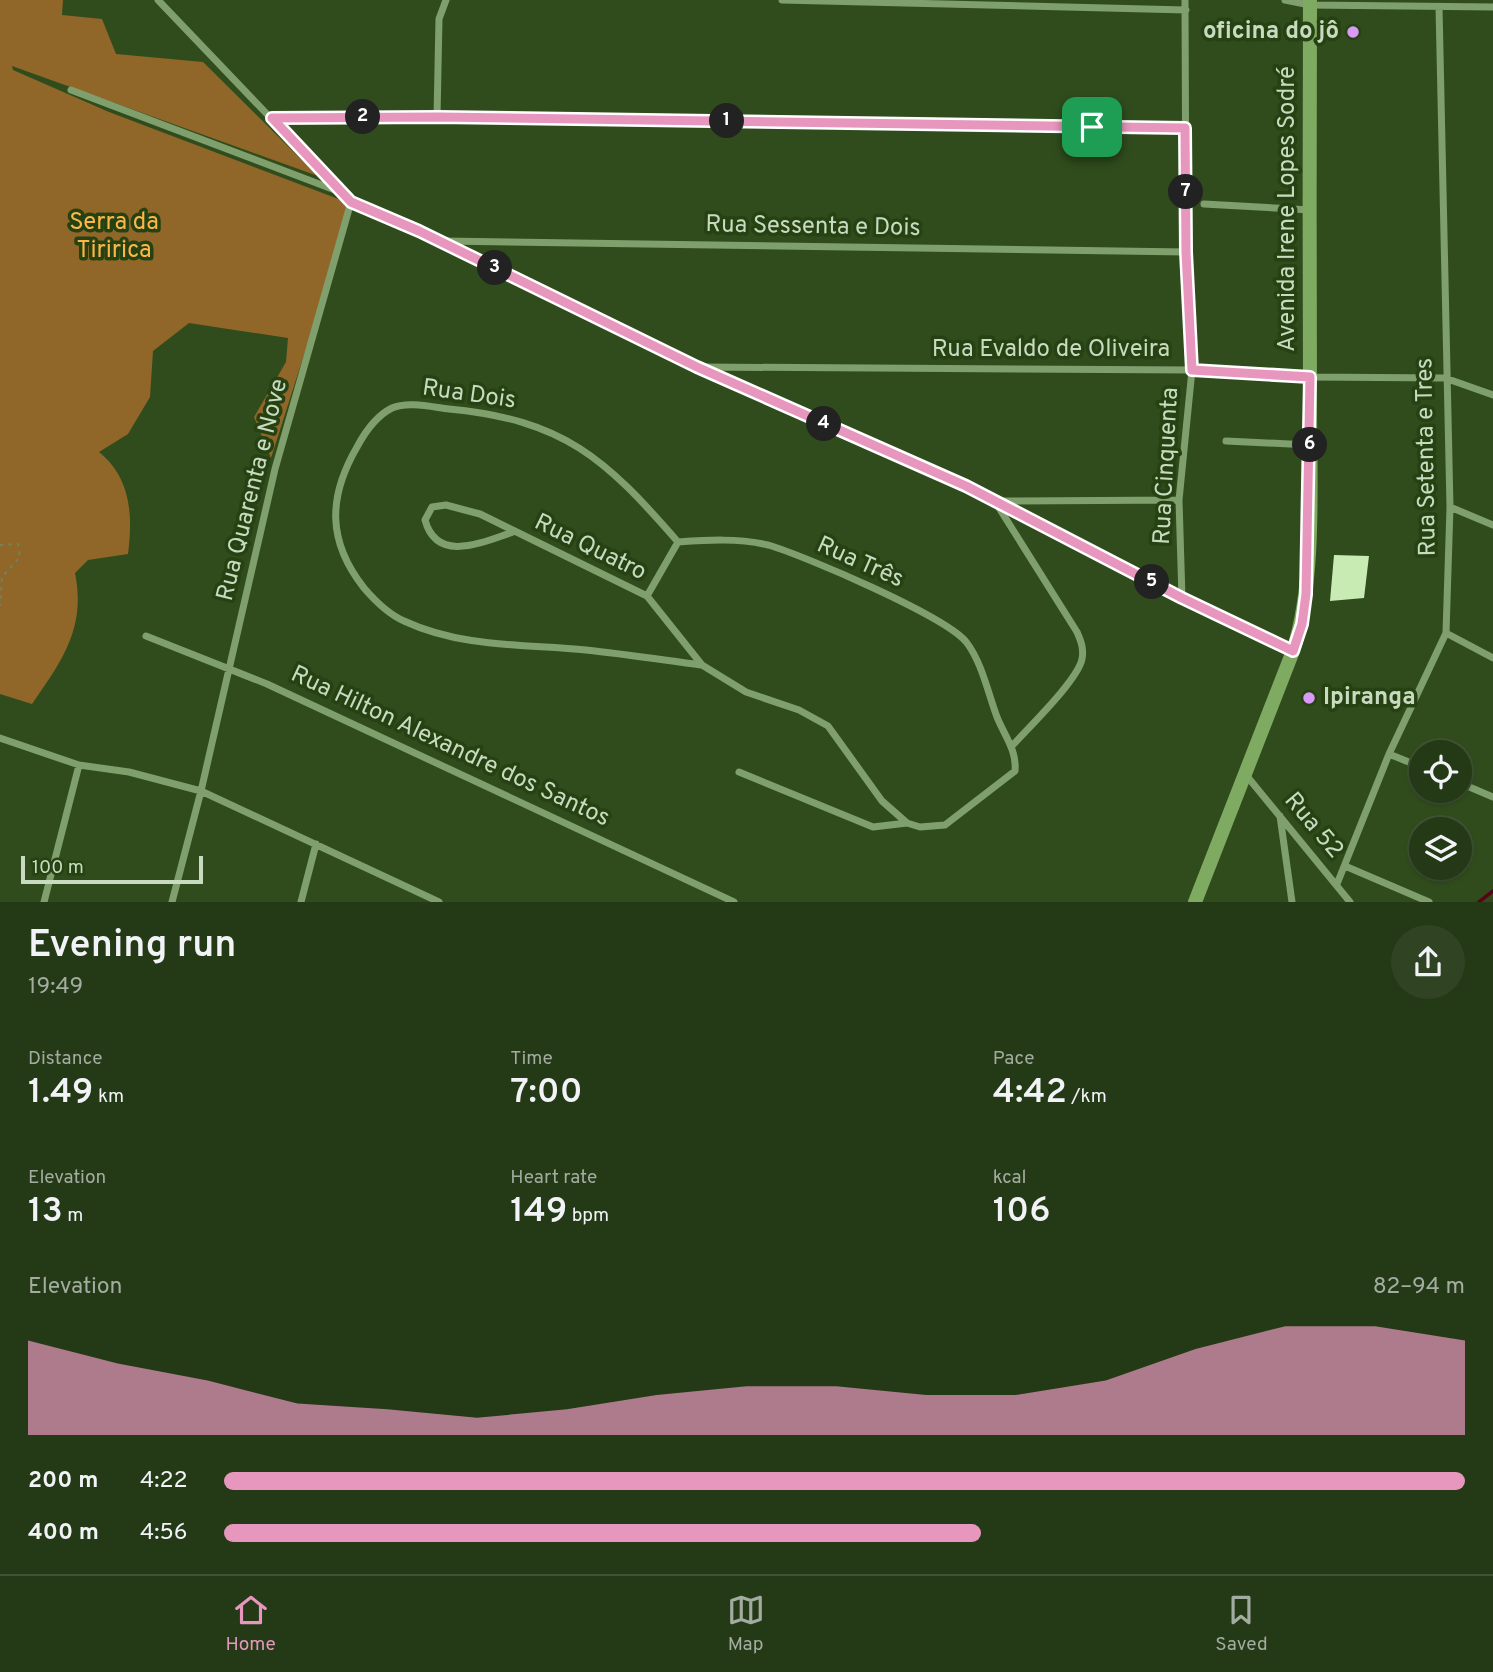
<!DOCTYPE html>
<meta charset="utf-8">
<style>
body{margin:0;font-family:Overpass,sans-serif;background:#304423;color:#f1f3f6;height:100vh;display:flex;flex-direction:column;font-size:26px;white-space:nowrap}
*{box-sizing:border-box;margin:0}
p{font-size:23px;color:#a3aca1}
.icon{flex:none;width:38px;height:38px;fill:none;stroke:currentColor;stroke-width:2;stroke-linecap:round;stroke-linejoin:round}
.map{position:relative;height:902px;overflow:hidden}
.drawer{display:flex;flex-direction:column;background:#243916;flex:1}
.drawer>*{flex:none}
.buttons{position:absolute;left:1409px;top:740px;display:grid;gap:14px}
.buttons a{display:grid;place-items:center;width:63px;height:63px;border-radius:50%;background:#243916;box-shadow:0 2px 5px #0004,0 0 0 2px #415335;font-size:35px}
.scale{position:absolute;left:21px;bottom:18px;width:182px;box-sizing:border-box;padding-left:7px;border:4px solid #c8dabf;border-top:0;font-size:19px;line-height:24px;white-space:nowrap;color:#c8dabf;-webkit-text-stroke:5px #264212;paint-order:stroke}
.pin{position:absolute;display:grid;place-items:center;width:60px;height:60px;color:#fff;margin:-30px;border-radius:14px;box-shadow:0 4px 10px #0006}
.km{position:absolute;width:35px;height:35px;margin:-18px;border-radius:50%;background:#222;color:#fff;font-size:19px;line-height:35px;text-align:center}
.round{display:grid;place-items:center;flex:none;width:74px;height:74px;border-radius:37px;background:#304423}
.overview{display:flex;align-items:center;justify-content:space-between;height:119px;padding:0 28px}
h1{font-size:38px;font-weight:600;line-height:52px}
.figures{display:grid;grid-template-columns:repeat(3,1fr);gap:10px;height:119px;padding:7px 28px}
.figures div{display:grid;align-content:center}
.figures b{font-size:35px;font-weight:600}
.figures small{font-size:19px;font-weight:400}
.figures p{font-size:19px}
.chart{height:196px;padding:14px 28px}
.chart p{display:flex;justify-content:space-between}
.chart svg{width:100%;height:126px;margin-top:7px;fill:#e797bd;opacity:.7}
ul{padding:0 28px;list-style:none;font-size:23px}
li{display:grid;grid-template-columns:112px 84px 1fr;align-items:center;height:52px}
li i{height:18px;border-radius:9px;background:#e797bd}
.dock{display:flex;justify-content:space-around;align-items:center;height:98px;border-top:2px solid #415335;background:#243916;font-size:19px;color:#a3aca1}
.dock a{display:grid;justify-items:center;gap:4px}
.dock .current{color:#e797bd}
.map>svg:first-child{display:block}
.forest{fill:#906729}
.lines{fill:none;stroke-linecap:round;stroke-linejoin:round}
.stream{stroke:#5a021a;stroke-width:3.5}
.building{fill:#c8ebb4}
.path{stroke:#6d855e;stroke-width:2;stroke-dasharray:3.5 5;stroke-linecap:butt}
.street{stroke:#7f9f6d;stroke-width:7}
.secondary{stroke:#7eaa62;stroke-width:14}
.route-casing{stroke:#fff;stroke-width:14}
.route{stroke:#e797bd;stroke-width:9}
.poi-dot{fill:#d99af7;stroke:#264212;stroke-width:2.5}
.labels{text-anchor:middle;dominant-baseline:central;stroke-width:7;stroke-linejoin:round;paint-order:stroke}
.poi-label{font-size:24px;font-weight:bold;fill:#c8dabf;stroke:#264212;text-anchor:end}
.street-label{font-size:24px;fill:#c8dabf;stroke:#264212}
.park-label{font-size:24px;fill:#feb649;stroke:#264212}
</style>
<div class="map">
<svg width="1493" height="902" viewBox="0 0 1493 902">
<rect width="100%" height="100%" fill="#304c1d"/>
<path class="forest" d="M0,0H63L62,15L102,19L116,54L203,62L318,176L12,66L13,70L109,112L349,203V214L271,458L254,417L286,362L288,338L189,323L153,351L150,397L128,434L99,452C131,478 133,515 128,554L88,560L75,573C86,627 63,660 32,704L0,694Z"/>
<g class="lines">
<path class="stream" d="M1479,902L1493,891"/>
</g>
<path class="building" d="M1334,555L1369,556L1364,598L1330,601Z"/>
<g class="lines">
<path class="path" d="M0,545L18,544L20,557L2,577L0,606"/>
<path class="street" d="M158,0L351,202L419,231L697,367L966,486L1182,598L1293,651
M782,0L1186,10
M1285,0L1310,5L1493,7
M71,90L335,190
M437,117L439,19L446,0
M272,118L1185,128
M1204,204L1311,210
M443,241L1186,252
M702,367L1192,370L1310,377L1445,378L1493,395
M1226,441L1310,445
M998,501L1179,500
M996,503L1077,632C1081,641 1084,649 1082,659C1078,680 1028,728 1012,746
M1450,507L1493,525
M513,532C483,542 437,564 425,520L432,507L446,505L480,514L647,596L702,665L746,692L799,710L828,726L882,801L907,823L920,827L945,825L1015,771C1017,750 1004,735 997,717C988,693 982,663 967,643C948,617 803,555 768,545C738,538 708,540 678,542L647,596
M678,542C605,458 564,420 449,409C432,407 408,401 392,408C376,416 365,432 357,447C328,497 327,541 364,588C376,602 388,614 404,621C462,648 525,644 586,650C624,654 663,660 701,665
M1182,598L1179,500L1192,370L1186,252L1185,0
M1446,633L1493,658
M146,636L267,684L734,902
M0,738L79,765L129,772L201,791L439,902
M1389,754L1421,767
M739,772L873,827L907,823
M1246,775L1350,902
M1460,783L1493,797
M1280,816L1292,902
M1345,866L1429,902
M1337,884L1389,754L1446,633L1450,507L1439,7
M44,902L79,765
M172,902L201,791L275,469L351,202
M301,902L316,844"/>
<path class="secondary" d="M1195,902L1293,651C1316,581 1310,477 1310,403C1310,269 1309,134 1310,0"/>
</g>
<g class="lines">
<g class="route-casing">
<path id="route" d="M438,117L1185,128L1186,252L1192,370L1310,377L1306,594L1302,624L1293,651L1182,598L966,486L697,367L419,231L351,202L272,118Z"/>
</g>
<use href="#route" class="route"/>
</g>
<g class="poi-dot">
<circle cx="1353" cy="32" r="7"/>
<circle cx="1309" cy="698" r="7"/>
</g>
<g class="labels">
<g class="poi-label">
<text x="1339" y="32">oficina do jô</text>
<text x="1323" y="698" text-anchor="start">Ipiranga</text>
</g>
<g class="street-label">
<text transform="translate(1288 209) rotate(-90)">Avenida Irene Lopes Sodré</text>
<text transform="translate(813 227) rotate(1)">Rua Sessenta e Dois</text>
<text x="1051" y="350">Rua Evaldo de Oliveira</text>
<text transform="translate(469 395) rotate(8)">Rua Dois</text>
<text transform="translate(1427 457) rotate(-91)">Rua Setenta e Tres</text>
<text transform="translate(1167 466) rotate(-87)">Rua Cinquenta</text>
<text transform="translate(253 490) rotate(-76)">Rua Quarenta e Nove</text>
<text transform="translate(590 548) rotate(26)">Rua Quatro</text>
<text transform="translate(860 563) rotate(24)">Rua Três</text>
<text transform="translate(450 747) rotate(25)">Rua Hilton Alexandre dos Santos</text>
<text transform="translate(1313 826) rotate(50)">Rua 52</text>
</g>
<g class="park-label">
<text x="114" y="223">Serra da<tspan x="114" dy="28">Tiririca</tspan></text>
</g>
</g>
</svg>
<div class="buttons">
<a><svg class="icon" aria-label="locate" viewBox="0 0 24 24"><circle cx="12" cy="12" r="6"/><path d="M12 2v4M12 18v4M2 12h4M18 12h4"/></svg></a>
<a><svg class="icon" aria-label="layers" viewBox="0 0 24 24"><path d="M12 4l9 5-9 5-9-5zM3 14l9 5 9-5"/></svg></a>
</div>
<div class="scale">100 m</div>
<div class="pin" style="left:1092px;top:127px;background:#1e9e55"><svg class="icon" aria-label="arrive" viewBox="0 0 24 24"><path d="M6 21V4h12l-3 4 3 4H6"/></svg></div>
<b class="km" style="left:727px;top:121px">1</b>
<b class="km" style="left:363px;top:117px">2</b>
<b class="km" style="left:495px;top:268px">3</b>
<b class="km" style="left:824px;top:424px">4</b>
<b class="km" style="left:1152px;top:582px">5</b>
<b class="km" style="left:1310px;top:445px">6</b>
<b class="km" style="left:1186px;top:192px">7</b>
</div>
<section class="drawer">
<div class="overview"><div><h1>Evening run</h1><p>19:49</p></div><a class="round"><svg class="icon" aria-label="share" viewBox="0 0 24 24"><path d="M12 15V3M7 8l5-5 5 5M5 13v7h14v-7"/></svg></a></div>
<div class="figures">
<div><p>Distance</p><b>1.49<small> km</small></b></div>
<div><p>Time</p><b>7:00</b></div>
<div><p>Pace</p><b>4:42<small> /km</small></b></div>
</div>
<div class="figures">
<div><p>Elevation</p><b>13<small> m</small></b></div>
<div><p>Heart rate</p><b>149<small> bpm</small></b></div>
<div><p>kcal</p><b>106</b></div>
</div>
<div class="chart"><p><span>Elevation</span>82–94 m</p>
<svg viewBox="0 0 160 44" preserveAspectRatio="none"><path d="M0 44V11L10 19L20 25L30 33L40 35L50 38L60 35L70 30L80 27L90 27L100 30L110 30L120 25L130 14L140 6L150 6L160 11V44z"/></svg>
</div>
<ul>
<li><b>200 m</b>4:22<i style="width:100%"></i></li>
<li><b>400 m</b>4:56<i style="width:61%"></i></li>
</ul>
</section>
<nav class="dock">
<a class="current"><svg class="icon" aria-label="home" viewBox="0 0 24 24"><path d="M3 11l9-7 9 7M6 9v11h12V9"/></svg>Home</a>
<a><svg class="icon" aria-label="map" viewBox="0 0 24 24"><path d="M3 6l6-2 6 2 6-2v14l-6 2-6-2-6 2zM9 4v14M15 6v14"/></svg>Map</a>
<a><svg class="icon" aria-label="saved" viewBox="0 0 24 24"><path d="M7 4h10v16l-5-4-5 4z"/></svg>Saved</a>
</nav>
